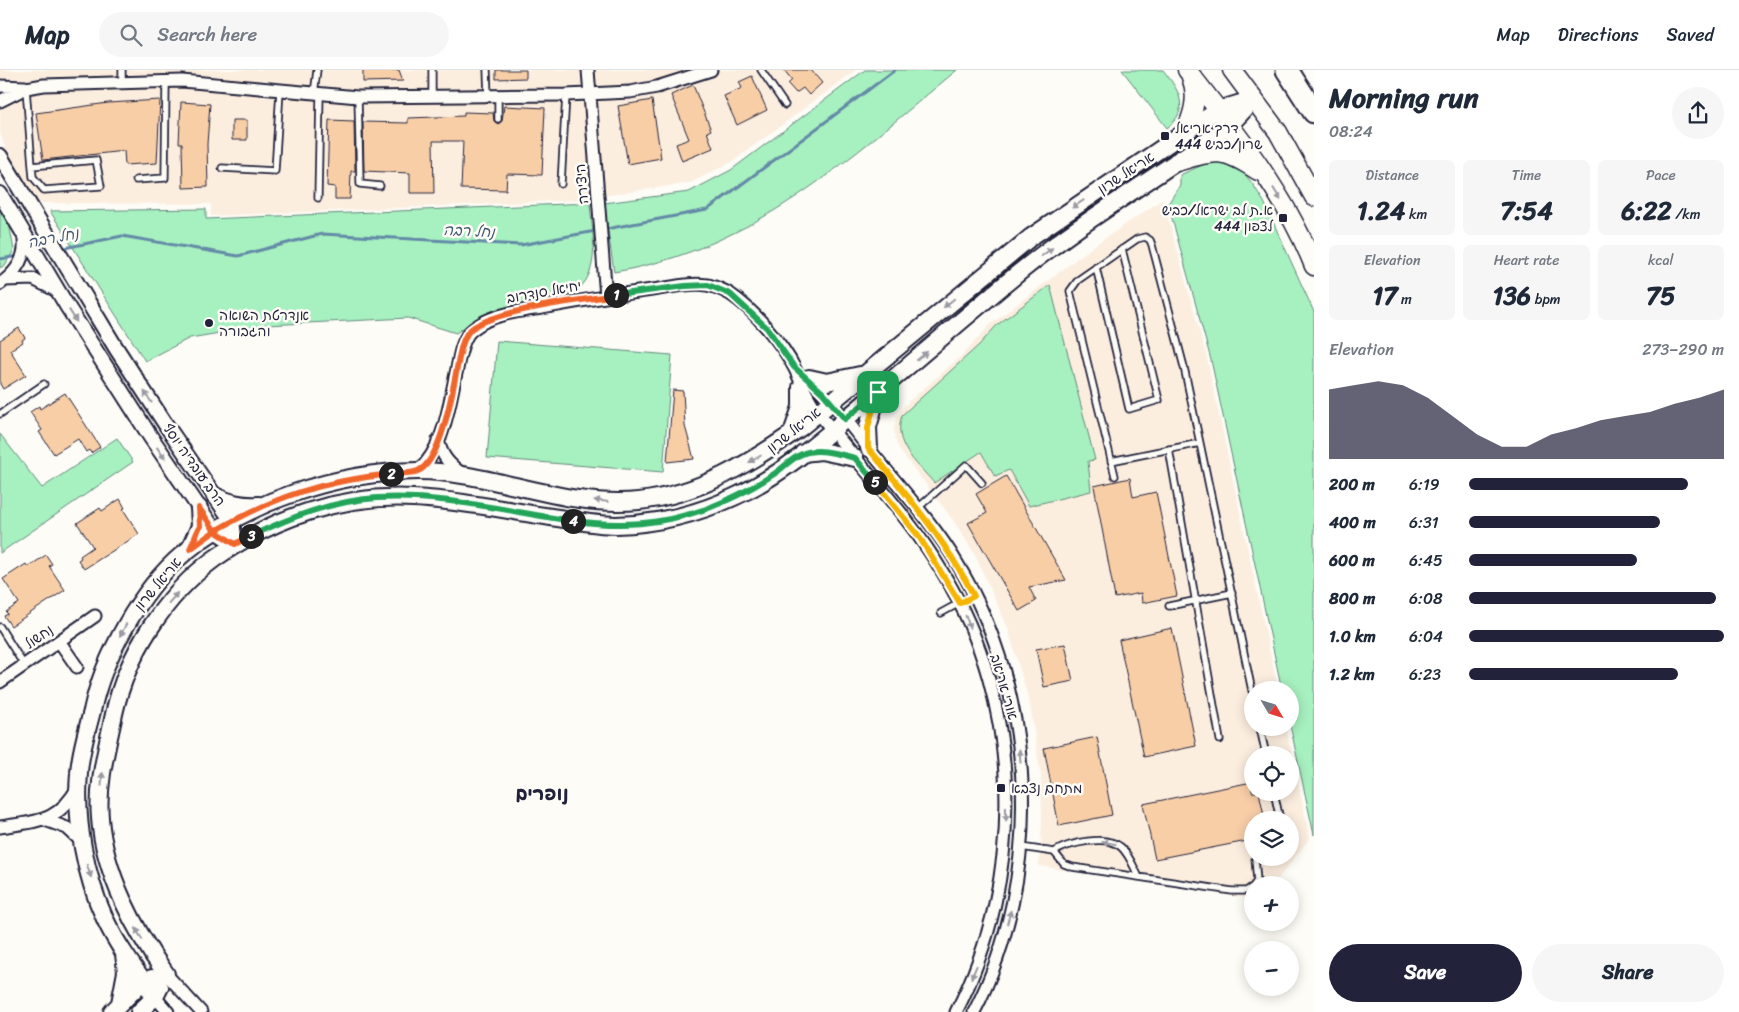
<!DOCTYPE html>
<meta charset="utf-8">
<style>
body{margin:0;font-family:Sriracha,"Playpen Sans Hebrew",sans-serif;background:#f6f6f7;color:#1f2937;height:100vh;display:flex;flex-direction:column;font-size:19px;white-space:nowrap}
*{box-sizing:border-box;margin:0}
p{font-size:16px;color:#747a83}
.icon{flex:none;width:28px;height:28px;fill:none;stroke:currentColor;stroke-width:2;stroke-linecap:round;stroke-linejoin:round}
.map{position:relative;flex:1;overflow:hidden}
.side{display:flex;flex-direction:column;background:#fff;width:425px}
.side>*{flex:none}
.needle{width:32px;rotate:128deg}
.buttons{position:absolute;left:1244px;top:611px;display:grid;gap:10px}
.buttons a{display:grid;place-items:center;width:55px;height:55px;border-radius:50%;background:#fff;box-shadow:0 2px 12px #0003;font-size:25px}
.pin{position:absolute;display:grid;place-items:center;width:42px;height:42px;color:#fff;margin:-21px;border-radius:10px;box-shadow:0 2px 8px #0006}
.km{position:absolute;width:25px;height:25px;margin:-12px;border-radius:50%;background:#222;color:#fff;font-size:14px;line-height:25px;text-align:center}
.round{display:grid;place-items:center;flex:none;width:52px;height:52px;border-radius:26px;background:#f6f6f7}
.headline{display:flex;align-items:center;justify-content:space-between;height:85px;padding:0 15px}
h1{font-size:28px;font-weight:700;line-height:38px}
.stats{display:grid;grid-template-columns:repeat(3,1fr);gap:8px;height:85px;padding:5px 15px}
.stats div{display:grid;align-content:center;border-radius:8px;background:#f6f6f7;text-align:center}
.stats b{font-size:25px;font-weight:700}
.stats small{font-size:14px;font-weight:400}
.stats p{font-size:14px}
.chart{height:140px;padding:10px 15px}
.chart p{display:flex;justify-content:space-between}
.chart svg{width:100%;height:90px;margin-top:5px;fill:#22223b;opacity:.7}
.button{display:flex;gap:10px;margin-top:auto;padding:10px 15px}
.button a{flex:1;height:58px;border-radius:30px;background:#22223b;color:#fff;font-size:20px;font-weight:700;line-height:58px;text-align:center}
.button a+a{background:#f6f6f7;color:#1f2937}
ul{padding:0 15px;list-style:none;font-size:16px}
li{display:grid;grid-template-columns:80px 60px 1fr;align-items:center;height:38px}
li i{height:12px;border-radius:6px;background:#22223b}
header{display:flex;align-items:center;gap:30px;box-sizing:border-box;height:70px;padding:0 25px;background:#fff;border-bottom:1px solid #e0e1e3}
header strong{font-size:24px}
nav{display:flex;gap:28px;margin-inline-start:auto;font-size:18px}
.search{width:350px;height:45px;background:#f6f6f7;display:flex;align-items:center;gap:12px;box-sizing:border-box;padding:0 18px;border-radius:28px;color:#747a83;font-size:19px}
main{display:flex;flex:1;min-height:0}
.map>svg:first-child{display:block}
.built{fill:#fceedf;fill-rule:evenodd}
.green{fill:#a7f0bf;stroke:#64897d}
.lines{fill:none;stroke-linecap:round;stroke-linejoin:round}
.stream{stroke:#638aa7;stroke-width:3}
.building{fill:#f8cea7;stroke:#22223b}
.service-casing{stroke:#22223b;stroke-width:9}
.minor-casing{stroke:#22223b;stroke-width:15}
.tertiary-casing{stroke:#22223b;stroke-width:18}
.secondary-casing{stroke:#22223b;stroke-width:20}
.primary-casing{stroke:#22223b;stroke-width:21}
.motorway-casing{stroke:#22223b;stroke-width:25}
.service{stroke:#fdfcf7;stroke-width:5.5}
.minor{stroke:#fdfcf7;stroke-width:11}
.tertiary{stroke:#fdfcf7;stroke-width:14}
.secondary{stroke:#fdfcf7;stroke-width:16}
.primary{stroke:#fdfcf7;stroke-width:18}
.motorway{stroke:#fdfcf7;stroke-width:21}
.oneway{fill:#9a9aa2}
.split-1-casing{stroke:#fff;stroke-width:10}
.split-2-casing{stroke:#fff;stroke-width:10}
.split-3-casing{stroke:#fff;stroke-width:10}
.split-4-casing{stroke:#fff;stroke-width:10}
.split-5-casing{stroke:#fff;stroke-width:10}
.split-6-casing{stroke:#fff;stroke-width:10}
.split-7-casing{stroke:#fff;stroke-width:10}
.split-1{stroke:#22a559;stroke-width:6}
.split-2{stroke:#f0652b;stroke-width:6}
.split-3{stroke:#f0652b;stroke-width:6}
.split-4{stroke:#22a559;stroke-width:6}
.split-5{stroke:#22a559;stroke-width:6}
.split-6{stroke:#f5b400;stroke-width:6}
.split-7{stroke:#f5b400;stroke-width:6}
.poi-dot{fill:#22223b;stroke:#fdfcf7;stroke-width:2}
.labels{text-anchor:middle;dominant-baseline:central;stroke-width:5;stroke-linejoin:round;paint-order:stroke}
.poi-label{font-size:14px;fill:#22223b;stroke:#fdfcf7;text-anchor:start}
.street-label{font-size:14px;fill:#22223b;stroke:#fdfcf7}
.water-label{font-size:15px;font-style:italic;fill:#425671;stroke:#fdfcf7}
.district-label{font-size:19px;font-weight:bold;fill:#22223b;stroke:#fdfcf7}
</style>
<header>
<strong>Map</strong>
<div class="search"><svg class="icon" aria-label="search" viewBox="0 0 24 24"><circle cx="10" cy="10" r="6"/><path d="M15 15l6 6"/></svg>Search here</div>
<nav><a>Map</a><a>Directions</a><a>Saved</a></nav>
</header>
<main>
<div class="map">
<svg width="1314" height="942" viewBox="0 0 1314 942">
<rect width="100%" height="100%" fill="#fdfcf7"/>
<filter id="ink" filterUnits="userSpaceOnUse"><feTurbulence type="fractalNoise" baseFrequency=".02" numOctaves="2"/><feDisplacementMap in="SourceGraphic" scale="10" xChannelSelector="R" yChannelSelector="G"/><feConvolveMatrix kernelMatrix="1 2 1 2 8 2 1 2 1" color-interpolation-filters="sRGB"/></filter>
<g filter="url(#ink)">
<path class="built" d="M0,0H856L732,92L690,113L576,130L211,146V134L37,133L18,113L0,63Z
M1163,129L1207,288L1278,620H1252V658H1286L1310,768L1273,815H1252V829L1039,796L1042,752L1041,707L1030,635L1008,558L974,483L953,450L901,382L896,373L894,357L897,346L905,335L961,286L991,254L1095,175ZM1252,685H1290V722H1252ZM1252,750H1290V788H1252Z"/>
<path class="green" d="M865,0H957C851,87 755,179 614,202L604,133L689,122L731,100Z
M1122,0H1163C1179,20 1191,39 1167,58Z
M1216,89L1239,97L1252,113L1264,132L1314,242V765L1290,655V620H1282L1211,290L1168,134L1180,115V105Z
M590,133C592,164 603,205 572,224L498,239L483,245L456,263L408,248L267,255L190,268L145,291L50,141L206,139V149Z
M0,138L9,153L14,180L5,195L0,198Z
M1050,215L1095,390L1088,391L1091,421L1029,436L1009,400L995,406L981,382L934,413C916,392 892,374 902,345L979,275L997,255Z
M497,271L672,285L663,402L487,388Z
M0,364L42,418L117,368L133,392L0,483Z"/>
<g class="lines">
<path class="stream" d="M60,179L122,166L238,186L322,164L521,175L707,140L895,0
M0,189L19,186"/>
</g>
<path class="building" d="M363,0H399L403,11L363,12Z
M496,0H526V8L496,9Z
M784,0H811L822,13L809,25L803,18L796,23L788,14L792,10Z
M752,6L767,40L737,55L724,26L742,18L739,12Z
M693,15L711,60L707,62L713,78L682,91L676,74L689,69L671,25Z
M160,30L157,93L125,95L124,81L43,90L36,43L108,33Z
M652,30L661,88L628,94L618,36Z
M181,32L210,34L207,74L208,117L183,118L182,73H179Z
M504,36L545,38L542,105L507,104L506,120L461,119L463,71H433L434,123H410V103L364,101L363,52L408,53V48L464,46V42L493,43L494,51L498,54L502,51Z
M232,50H247V70H232Z
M329,50L354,51L355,101H351L350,129H335V117L327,116Z
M19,258L25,268L22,270L23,272L10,280L26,305L3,319L0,314V270Z
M673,320L683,321L685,356L694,389L667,392Z
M65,323L100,377L91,383L89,380L86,382L78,369L54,384L39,362L42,360L30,342L39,336L40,339Z
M1006,406L1066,510L1029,517L1036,531L1019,541L968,453L987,443L976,424Z
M1130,408L1133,427L1156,422L1177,526L1142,533L1141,523L1115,528L1094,416Z
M120,429L125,438L123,439L139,464L84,499L78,490L81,488L80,486L93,477L77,453L100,438L102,441Z
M46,485L52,494L49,496L65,520L11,556L4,546L8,544L6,542L19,533L3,509L26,494L28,497Z
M1172,558L1196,676L1144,687L1119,570Z
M1065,574L1073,611L1044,617L1036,579Z
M1097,667L1112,745L1059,756L1044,678Z
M1252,712V722H1259L1265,750H1252V770L1155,789L1143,734Z"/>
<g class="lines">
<g class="service-casing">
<path id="service" d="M122,0V12
M432,0V27
M487,0L488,26
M761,0L785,35
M26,18L32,96L33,107L44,120L101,116L96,90L32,96
M314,24L317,0
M498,26V49
M358,27L360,114L380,116
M222,98L275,101L280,21
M136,110L165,108L166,11
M561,114L566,25
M318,128L320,24
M1096,197L1129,339L1159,330L1122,179
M0,344L44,314
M1169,379L1220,670
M1111,391L1200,373
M1115,406L1070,221L1078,210L1137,169L1145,167L1150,170L1152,175L1184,297L1252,621
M918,438L966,395L982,413
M1169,536L1232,523
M941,543L974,525
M0,557L24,595
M1260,658L1266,685
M1274,722L1280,750
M1021,777L1054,782L1064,794L1072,797L1232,821H1246L1252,817
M1054,782C1069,773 1106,764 1121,777C1129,784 1134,798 1139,807
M1254,815L1257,811L1255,788"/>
</g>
<g class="minor-casing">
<path id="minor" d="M588,0L606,227
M0,16L25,17
M0,31L26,18L44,15L182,11L358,27L566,25L630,22L657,17L711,0
M5,210L33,209L57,221
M0,214C17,202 28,185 23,164
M809,308C834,333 855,361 877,389C905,423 935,456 957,493C1037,625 1045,805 974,942
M438,370C442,387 449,394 462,404
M418,401C445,378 449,333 457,299C459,288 461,274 468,264C471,260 477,256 482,253C500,243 522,241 542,238C579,231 615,225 652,220C669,218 690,212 707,215C714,216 725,221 730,224C753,239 783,274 795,299C802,314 807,328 818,342C859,396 909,445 943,503C1023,635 1026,806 956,942
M59,571L77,597
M0,612L95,546
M45,750L67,758L82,772
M0,757C37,751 58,753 78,717
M166,904L201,942
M155,927L168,942"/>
</g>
<g class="tertiary-casing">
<path id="tertiary" d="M0,86L116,278L166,355L232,451L235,474
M0,124L67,236L150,366L215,461L235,474"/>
</g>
<g class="secondary-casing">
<path id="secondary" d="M809,308L827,312L860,305
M792,363L801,337V317
M869,378L868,357L878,322
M803,383L821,381L855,388
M215,426C230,433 242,436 259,435
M190,478L200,456L199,438
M166,904C135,861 104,803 100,748C97,713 107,678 114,644C127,584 165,525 214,489C272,448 342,424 413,428C459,430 505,440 551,447C572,450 594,455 616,455C657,454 697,444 734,427C781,406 821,370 860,337C910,295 959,252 1010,210C1078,153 1157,107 1230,55L1253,30
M155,927C137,902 118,877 105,849C85,805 75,752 79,703C80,683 87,661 92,641C103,588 140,520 183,484C245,432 336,402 418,401C492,401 564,439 639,431C701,424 750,393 800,358L1031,167L1218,40L1254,29
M120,933L126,902L124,884
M112,942L143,911L152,908
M139,942L155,927L160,917"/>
</g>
<g class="primary-casing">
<path id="primary" d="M1187,0C1235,61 1285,123 1314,196
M1232,0L1278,62L1314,127
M1184,64C1193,46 1199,27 1191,7
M1177,92C1217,80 1223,78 1258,101"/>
</g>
<g class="motorway-casing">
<path id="motorway" d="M1287,0L1314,42"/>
</g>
<use href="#service" class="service"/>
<use href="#minor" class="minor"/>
<use href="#tertiary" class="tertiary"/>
<use href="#secondary" class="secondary"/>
<use href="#primary" class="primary"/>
<use href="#motorway" class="motorway"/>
</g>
<defs><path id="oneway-solid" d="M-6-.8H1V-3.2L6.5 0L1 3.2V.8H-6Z" transform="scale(1.25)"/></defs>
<g class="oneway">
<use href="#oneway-solid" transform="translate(1277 124) rotate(58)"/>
<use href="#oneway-solid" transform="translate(1078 134) rotate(147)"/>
<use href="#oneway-solid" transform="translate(1047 182) rotate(-36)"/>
<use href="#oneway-solid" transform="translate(949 233) rotate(140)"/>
<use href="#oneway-solid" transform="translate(73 246) rotate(58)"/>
<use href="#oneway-solid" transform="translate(922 286) rotate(-40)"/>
<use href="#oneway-solid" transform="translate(148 327) rotate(-123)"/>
<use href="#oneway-solid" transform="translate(161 383) rotate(55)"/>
<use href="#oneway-solid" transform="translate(755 389) rotate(150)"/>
<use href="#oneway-solid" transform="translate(601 431) rotate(-173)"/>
<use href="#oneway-solid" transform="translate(173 528) rotate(-49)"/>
<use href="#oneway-solid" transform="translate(968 552) rotate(69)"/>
<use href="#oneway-solid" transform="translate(123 560) rotate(118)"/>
<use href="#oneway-solid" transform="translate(1020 686) rotate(-95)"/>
<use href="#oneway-solid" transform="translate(102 709) rotate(-86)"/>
<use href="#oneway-solid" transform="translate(1006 744) rotate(89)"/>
<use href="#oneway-solid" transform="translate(1109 773) rotate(-171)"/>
<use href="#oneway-solid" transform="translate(89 801) rotate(72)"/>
<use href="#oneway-solid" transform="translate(1009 847) rotate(-75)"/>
<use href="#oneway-solid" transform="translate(139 864) rotate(-119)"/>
<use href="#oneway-solid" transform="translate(974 902) rotate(113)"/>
</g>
</g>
<g class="lines" filter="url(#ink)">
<g class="split-1-casing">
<path id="split-1" d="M616,225L685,216L708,215L730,224L767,258L794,297L823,323L845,349L878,322"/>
</g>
<g class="split-2-casing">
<path id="split-2" d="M391,404C399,403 411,404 418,401C442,391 453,317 458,293C460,283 462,269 469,261C490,240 584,230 616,225"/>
</g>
<g class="split-3-casing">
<path id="split-3" d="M251,466L235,474L215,461L190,479L200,456L199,438L215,461C275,426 323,411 391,404"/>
</g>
<g class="split-4-casing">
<path id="split-4" d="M251,466C291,447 332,431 377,428C443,424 509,442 573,451"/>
</g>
<g class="split-5-casing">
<path id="split-5" d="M573,451C622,457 659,455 706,439C730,430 753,418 774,404C783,398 792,388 802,384C818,377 839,384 855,388L875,412"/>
</g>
<g class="split-6-casing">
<path id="split-6" d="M875,412L918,465L960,533L974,526C948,475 915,435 879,391"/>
</g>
<g class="split-7-casing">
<path id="split-7" d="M878,322L868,357V378L879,391"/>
</g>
<use href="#split-1" class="split-1"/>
<use href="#split-2" class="split-2"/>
<use href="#split-3" class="split-3"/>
<use href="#split-4" class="split-4"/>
<use href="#split-5" class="split-5"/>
<use href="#split-6" class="split-6"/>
<use href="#split-7" class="split-7"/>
</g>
<g class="poi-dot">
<rect x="1160" y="61" width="10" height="10" rx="2.5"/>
<rect x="1278" y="143" width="10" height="10" rx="2.5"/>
<circle cx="209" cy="253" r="5"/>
<rect x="996" y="713" width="10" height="10" rx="2.5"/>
</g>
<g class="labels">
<g class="poi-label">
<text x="1175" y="58">דרך אריאל<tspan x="1175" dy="16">שרון/כביש 444</tspan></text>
<text x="1273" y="140" text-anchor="end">א.ת לב ישראל/כביש<tspan x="1273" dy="16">444 לצפון</tspan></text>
<text x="219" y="245">אנדרטת השואה<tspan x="219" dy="16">והגבורה</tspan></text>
<text x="1011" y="718">מתחם נצבא</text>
</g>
<g class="street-label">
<text transform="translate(1126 103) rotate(-33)">אריאל שרון</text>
<text transform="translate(582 114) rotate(-95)">היצירה</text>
<text transform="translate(544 222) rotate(-10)">יחיאל סנדרוב</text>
<text transform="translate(794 360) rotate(-38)">אריאל שרון</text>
<text transform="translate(194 395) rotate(55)">הרב עובדיה יוסף</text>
<text transform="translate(158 514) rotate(-50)">אריאל שרון</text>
<text transform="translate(39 567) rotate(-35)">נחשול</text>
<text transform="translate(1004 617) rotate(74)">אורי אריאב</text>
</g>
<g class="water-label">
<text transform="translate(469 161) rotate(3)">נחל רבה</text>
<text transform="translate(53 168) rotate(-11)">נחל רבה</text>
</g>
<g class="district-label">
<text x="542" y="723">נופרים</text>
</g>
</g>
</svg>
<div class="buttons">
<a><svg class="needle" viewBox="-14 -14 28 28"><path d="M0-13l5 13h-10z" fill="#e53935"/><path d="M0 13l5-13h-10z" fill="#747a83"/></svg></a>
<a><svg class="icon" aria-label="locate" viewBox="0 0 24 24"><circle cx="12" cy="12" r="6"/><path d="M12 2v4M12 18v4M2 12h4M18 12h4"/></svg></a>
<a><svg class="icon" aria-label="layers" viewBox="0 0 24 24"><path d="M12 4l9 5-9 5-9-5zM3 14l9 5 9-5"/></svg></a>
<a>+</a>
<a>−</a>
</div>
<div class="pin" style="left:878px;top:322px;background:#1e9e55"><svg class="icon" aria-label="arrive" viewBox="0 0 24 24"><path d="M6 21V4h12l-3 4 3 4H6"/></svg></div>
<b class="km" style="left:616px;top:225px">1</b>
<b class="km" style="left:391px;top:404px">2</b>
<b class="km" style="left:251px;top:466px">3</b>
<b class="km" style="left:573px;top:451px">4</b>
<b class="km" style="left:875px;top:412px">5</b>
</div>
<section class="side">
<div class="headline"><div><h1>Morning run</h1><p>08:24</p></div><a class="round"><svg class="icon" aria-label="share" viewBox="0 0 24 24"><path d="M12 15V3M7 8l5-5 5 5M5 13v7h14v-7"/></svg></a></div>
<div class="stats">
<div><p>Distance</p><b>1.24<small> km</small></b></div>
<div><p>Time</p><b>7:54</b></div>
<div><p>Pace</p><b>6:22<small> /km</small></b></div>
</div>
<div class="stats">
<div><p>Elevation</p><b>17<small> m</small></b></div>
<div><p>Heart rate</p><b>136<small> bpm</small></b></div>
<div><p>kcal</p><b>75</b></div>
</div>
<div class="chart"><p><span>Elevation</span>273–290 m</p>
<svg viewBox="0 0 160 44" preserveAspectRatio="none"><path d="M0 44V10L10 8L20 6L30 8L40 14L50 23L60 32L70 38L80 38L90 32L100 29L110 25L120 23L130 21L140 17L150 14L160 10V44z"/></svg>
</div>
<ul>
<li><b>200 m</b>6:19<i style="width:86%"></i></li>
<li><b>400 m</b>6:31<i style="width:75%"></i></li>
<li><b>600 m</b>6:45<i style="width:66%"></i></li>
<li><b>800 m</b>6:08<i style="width:97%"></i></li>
<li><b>1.0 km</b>6:04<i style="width:100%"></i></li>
<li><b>1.2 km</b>6:23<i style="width:82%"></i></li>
</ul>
<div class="button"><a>Save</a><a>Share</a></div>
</section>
</main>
